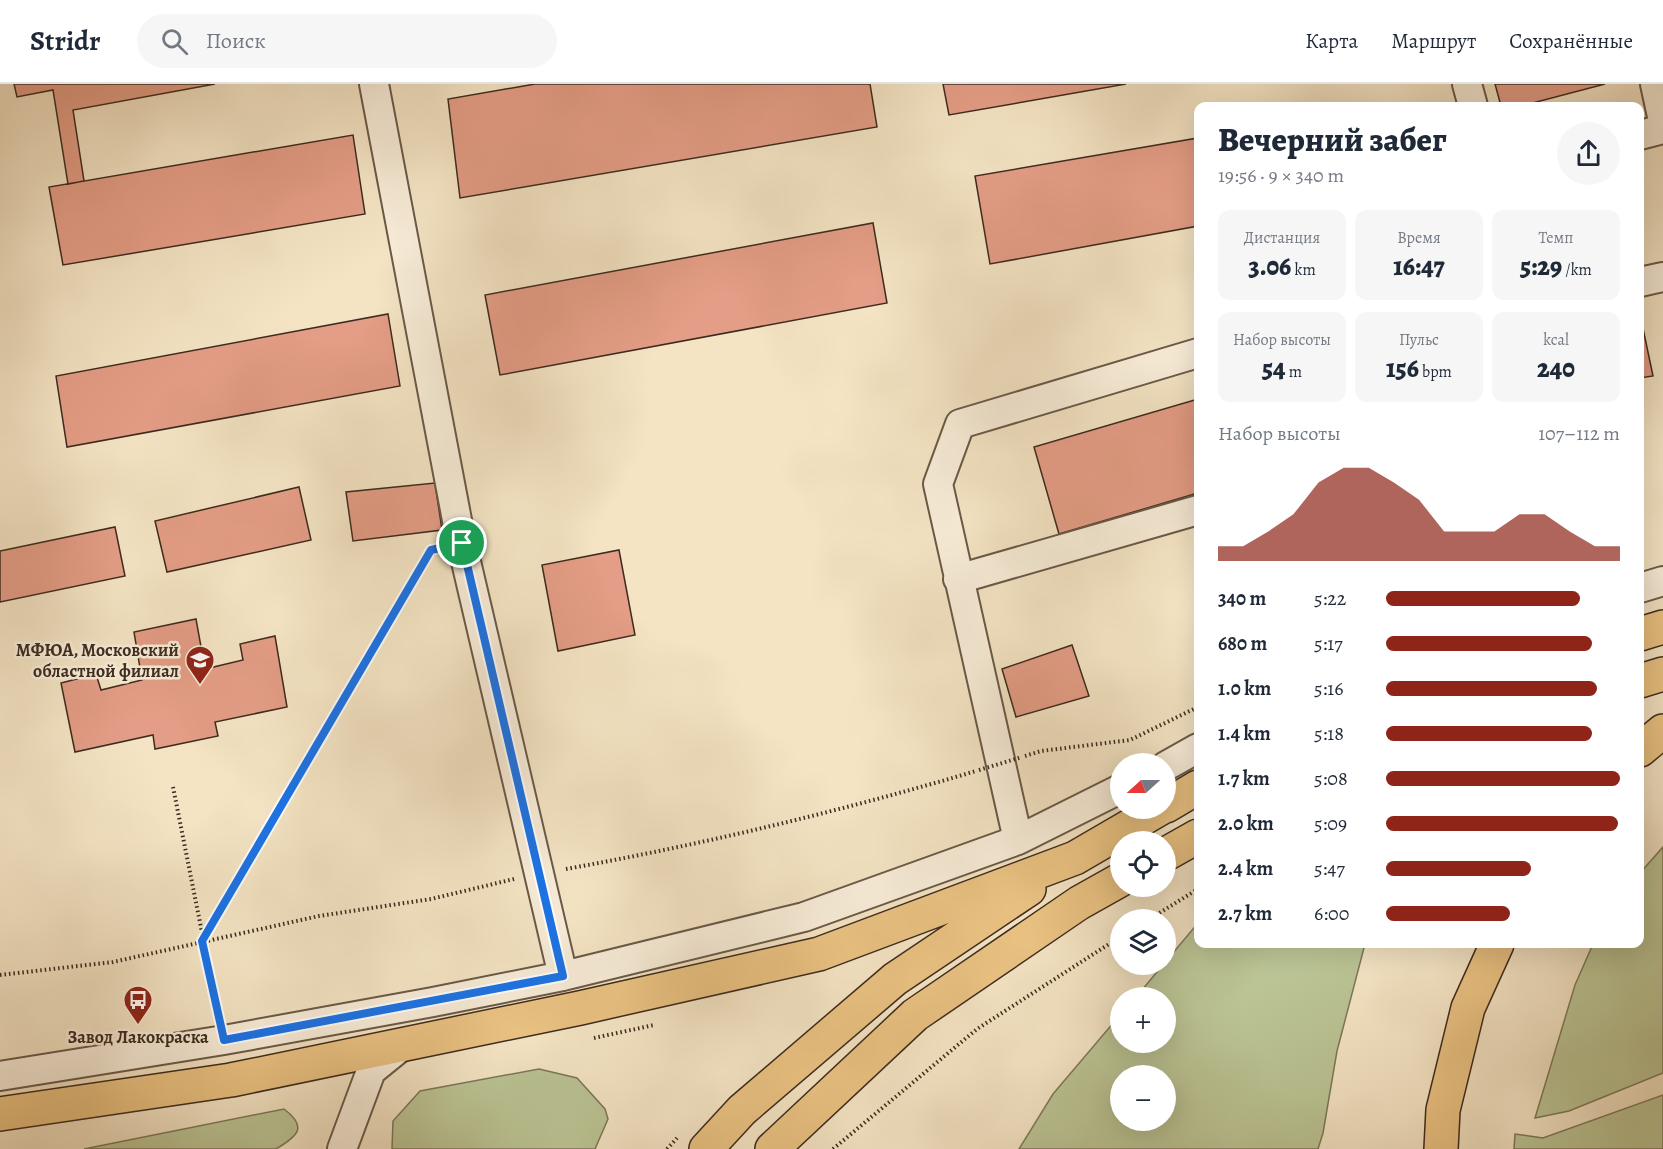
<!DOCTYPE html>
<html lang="ru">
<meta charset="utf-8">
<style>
body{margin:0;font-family:Alegreya,serif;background:#f6f6f7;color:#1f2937;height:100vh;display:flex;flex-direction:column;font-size:22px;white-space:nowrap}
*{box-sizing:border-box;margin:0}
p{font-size:20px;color:#747a83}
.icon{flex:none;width:33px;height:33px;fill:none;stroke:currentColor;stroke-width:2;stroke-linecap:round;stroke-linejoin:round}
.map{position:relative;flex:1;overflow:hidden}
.drawer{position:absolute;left:1194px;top:18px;width:450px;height:846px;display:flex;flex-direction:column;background:#fff;border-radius:12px;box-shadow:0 6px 24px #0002}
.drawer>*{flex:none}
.needle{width:39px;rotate:249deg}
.controls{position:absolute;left:1110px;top:669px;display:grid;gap:12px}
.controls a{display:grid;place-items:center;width:66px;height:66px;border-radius:50%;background:#fff;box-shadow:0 6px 24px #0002;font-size:30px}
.pin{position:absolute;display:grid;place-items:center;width:51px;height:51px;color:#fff;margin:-26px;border:3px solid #fff;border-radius:50%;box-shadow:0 2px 6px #0007}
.round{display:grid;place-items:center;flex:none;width:63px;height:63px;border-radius:32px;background:#f6f6f7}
.headline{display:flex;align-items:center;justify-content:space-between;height:102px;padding:0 24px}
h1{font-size:33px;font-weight:800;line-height:45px}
.figures{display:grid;grid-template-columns:repeat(3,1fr);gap:9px;height:102px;padding:6px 24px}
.figures div{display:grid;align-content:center;border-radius:12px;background:#f6f6f7;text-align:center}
.figures b{font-size:26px;font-weight:800}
.figures small{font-size:16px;font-weight:400}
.figures p{font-size:16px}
.chart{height:168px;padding:12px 24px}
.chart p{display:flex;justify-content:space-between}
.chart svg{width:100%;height:108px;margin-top:6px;fill:#8f2418;opacity:.7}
ul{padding:0 24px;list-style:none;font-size:20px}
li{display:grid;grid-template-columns:96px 72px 1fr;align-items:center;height:45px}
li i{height:15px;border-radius:8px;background:#8f2418}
header{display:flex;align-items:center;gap:36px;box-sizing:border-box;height:84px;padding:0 30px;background:#fff;border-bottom:2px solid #e0e1e3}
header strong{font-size:28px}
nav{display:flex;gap:33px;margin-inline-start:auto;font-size:21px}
.search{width:420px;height:54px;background:#f6f6f7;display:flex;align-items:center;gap:15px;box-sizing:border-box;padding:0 21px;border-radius:33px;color:#747a83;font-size:22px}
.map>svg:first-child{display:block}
.green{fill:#bbc494;stroke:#7c785a;stroke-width:1.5;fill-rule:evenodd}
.building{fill:#e49d86;stroke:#3c2b1f;stroke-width:1.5}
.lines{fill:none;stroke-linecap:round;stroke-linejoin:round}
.minor-casing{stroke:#6a5948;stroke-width:32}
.major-casing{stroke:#3c2b1f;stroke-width:36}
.path{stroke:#3c2b1f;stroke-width:4;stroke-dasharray:1.5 3;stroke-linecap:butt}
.minor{stroke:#f8edd9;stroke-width:28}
.major{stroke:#eac282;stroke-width:33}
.path-bridge{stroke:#3c2b1f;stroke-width:4;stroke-dasharray:1.5 3;stroke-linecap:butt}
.route-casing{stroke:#fff;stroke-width:12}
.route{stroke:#1a73e8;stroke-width:8}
.labels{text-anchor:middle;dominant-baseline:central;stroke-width:5;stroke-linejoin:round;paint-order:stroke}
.poi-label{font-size:18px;font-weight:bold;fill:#3c2b1f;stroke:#f8edd9;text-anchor:end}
</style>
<header>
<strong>Stridr</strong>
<div class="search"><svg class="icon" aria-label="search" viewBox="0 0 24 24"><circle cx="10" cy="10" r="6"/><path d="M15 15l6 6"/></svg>Поиск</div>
<nav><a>Карта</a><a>Маршрут</a><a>Сохранённые</a></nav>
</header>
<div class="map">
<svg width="1663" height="1065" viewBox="0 0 1663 1065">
<rect width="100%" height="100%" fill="#f4e4c4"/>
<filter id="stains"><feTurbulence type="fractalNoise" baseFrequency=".00333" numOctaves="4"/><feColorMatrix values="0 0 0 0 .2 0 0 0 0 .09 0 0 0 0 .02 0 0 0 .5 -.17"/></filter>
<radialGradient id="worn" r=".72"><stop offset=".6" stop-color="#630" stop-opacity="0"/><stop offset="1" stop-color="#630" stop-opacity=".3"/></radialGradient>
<path class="green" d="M1663,763V989L1569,1027L1535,1034L1575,901L1593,860H1640V789Z
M1198,839V860H1365L1337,967L1323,1049L1318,1065H1019L1053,1010L1120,931V958H1166V914L1136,913ZM1120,992H1166V1036H1120Z
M539,985L577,994L605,1025L608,1035L595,1065H392L393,1037L420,1007Z
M1663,1011V1065H1514L1515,1050L1543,1054Z
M284,1025C308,1043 298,1052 276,1065H84Z"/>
<path class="building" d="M14,0H215L73,26L84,97L68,100L53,6L17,13Z
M535,0H870L877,43L460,114L448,15Z
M943,0H1126L949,31Z
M1495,0H1605L1521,22H1501Z
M353,51L365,130L63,181L49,103Z
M1198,54V142L990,180L975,92Z
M873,139L887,219L500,291L485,211Z
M388,230L400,302L67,363L56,292Z
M1640,230L1653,292L1640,294Z
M1198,315V409L1059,450L1034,363Z
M435,399L442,446L353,457L346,408Z
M299,403L311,456L167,488L155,437Z
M115,443L125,492L0,518V467Z
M619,466L635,551L558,567L542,481Z
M196,535L205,585L243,576L240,560L275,552L287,623L215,638L218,652L155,665L153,651L75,668L61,599L96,590L101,606L142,596L134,548Z
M1072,561L1089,612L1016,633L1002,585Z"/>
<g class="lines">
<g class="minor-casing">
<path id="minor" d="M374,0L460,452L563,892
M1467,0L1473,22
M1655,0L1663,37
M1640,51L1663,45
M1640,198L1663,193
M958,495L1198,426
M1640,504L1663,497
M1166,682L1198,664
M1018,756L938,400L960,340L1198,269
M0,992L224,956L433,918L563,892L804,833L1018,756L1120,705
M342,1065L371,987L403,961"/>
</g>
<g class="major-casing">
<path id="major" d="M1640,550L1663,543
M1640,597L1663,590
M1640,666L1663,647
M1166,722L1198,703
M1166,770L1198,752
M0,1030L231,996L580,924L819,870L1075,774L1161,724
M706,1065L742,1026L895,895L1029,805
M772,1065L915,931L1079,819L1120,796
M1441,1065L1443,1026L1468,924L1497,860"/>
</g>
<path class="path" d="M1025,672L1041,667L1130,656L1198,623
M173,703L218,929
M566,785C705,760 841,727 976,687
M1148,836L1198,805
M202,857L431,466L435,465
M0,891L113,878L319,832L431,815L514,795
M594,954L654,941
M667,1065L677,1054
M833,1065L977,945L1120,853"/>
<use href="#minor" class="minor"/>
<use href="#major" class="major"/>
<path class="path-bridge" d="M979,686L1022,673"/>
</g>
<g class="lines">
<g class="route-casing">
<path id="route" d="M462,459L563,892L224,956L202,857L431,466Z"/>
</g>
<use href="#route" class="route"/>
</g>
<defs>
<g id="university-pin" transform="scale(1.5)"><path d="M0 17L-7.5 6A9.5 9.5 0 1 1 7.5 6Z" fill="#8f2418" stroke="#f8edd9"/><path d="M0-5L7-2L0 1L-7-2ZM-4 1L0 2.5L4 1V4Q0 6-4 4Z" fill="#fff"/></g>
<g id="bus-pin" transform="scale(1.5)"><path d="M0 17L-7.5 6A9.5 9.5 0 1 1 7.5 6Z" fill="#8f2418" stroke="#f8edd9"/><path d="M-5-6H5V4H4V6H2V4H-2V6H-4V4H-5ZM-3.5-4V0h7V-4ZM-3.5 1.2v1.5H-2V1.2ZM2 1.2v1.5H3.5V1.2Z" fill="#fff"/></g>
</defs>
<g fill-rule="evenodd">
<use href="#university-pin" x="200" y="576"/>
<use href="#bus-pin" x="138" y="916"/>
</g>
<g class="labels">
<g class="poi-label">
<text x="179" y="566">МФЮА, Московский<tspan x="179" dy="21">областной филиал</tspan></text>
<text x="138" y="953" text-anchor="middle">Завод Лакокраска</text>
</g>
</g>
<rect width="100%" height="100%" filter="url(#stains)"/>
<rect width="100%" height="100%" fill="url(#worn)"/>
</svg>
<div class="controls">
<a><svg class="needle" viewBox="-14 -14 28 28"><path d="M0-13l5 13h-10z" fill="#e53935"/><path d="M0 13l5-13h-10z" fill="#747a83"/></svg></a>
<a><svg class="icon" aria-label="locate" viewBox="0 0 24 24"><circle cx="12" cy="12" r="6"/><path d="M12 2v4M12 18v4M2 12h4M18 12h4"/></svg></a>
<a><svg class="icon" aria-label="layers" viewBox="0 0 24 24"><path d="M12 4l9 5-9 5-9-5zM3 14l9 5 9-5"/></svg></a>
<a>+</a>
<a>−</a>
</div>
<div class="pin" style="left:462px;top:459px;background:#1e9e55"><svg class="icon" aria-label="arrive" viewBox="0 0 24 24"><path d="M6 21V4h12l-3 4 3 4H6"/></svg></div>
<section class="drawer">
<div class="headline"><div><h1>Вечерний забег</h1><p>19:56 · 9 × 340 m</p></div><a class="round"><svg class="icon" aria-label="share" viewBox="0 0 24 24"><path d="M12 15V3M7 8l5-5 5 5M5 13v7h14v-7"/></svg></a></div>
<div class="figures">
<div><p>Дистанция</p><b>3.06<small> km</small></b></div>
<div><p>Время</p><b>16:47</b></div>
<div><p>Темп</p><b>5:29<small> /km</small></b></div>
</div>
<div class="figures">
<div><p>Набор высоты</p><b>54<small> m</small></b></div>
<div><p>Пульс</p><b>156<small> bpm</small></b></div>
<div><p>kcal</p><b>240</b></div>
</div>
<div class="chart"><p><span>Набор высоты</span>107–112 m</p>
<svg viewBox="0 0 160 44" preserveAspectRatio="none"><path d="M0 44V38L10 38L20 32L30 25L40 12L50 6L60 6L70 12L80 19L90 32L100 32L110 32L120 25L130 25L140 32L150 38L160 38V44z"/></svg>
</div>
<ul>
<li><b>340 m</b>5:22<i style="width:83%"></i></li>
<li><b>680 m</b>5:17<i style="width:88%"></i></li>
<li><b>1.0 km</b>5:16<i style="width:90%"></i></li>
<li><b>1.4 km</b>5:18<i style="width:88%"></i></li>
<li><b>1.7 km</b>5:08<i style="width:100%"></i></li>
<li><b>2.0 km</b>5:09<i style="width:99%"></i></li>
<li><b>2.4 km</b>5:47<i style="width:62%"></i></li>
<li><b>2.7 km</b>6:00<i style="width:53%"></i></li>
</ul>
</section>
</div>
